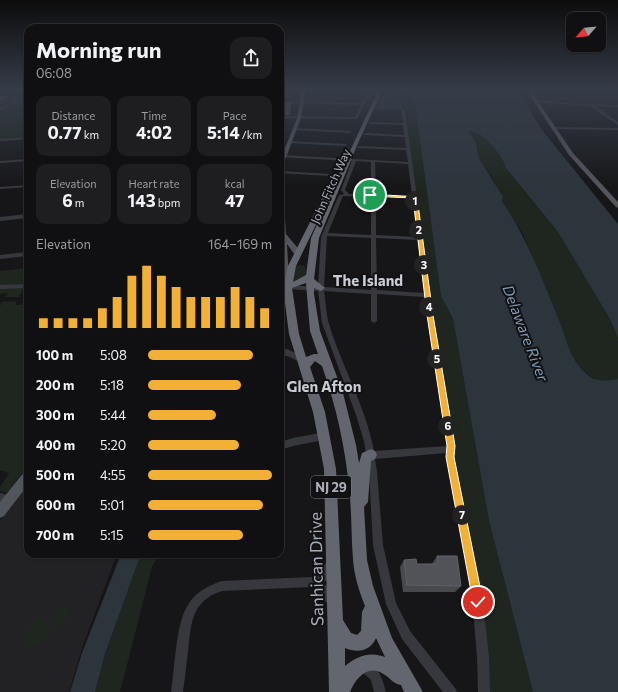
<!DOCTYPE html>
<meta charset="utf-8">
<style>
body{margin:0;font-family:Commissioner,sans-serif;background:#1e1e20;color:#f1f3f6;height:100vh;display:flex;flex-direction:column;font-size:15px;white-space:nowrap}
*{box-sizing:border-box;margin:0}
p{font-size:13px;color:#9c9d9f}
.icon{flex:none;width:22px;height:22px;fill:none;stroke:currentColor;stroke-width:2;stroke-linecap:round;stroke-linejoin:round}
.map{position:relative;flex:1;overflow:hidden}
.details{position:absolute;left:24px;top:24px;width:260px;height:534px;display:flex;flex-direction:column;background:#101012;border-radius:12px;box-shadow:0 1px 3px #0004,0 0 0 1px #303032}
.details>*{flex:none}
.needle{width:26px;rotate:243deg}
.fabs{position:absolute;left:566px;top:12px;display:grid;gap:8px}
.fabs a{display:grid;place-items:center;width:40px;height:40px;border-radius:8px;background:#101012;box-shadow:0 1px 3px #0004,0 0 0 1px #303032;font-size:20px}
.pin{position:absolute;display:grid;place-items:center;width:34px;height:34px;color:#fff;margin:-17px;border:2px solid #fff;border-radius:50%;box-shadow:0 1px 4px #0007}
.km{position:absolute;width:20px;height:20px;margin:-10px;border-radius:50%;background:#222;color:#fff;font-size:11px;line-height:20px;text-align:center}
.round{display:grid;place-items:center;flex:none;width:42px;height:42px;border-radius:12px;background:#1e1e20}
.overview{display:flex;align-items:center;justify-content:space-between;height:68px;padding:0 12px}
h1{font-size:22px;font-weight:700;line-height:30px}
.stats{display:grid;grid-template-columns:repeat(3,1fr);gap:6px;height:68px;padding:4px 12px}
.stats div{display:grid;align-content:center;border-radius:10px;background:#1e1e20;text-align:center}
.stats b{font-size:17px;font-weight:700}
.stats small{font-size:11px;font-weight:400}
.stats p{font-size:11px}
.chart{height:112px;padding:8px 12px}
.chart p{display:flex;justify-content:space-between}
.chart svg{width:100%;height:72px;margin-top:4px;stroke:#f2b134;stroke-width:6}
ul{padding:0 12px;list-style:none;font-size:13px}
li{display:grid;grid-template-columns:64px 48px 1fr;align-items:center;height:30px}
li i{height:10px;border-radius:5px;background:#f2b134}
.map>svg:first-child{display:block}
.built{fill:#222225}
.green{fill:#1e261f}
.water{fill:#2c353c}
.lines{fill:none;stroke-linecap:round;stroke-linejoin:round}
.minor{fill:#37383d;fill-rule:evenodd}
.major{fill:#53555c;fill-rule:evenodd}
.highway{fill:#63666e;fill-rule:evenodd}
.wall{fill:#47494d}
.shaded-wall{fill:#2f3033}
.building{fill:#525359;stroke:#5f6168}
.route{fill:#f2b134;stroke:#fff}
.labels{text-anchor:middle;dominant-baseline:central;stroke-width:4;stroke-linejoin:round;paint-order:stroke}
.far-street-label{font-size:12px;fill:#a8adb8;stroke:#111113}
.shield{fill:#111113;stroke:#7b7e86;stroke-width:1}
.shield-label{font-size:13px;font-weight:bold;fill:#a8adb8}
.neighbourhood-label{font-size:15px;font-weight:bold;fill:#c9ccd4;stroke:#111113}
.water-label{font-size:15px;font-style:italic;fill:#7f9bb3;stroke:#111113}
.near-street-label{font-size:17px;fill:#a8adb8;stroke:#111113}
</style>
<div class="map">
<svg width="618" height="692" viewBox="0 0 618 692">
<rect width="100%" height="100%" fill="#161618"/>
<path class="built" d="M28,485V554H117L83,645L69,692H0V521Z"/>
<path class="green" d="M380,91H411L416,110L441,296L453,319L489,521L533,692H486L489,682L453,456L451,421L426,264L407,129L408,111L370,110Z
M28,96V137L0,139V110Z
M469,131C481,129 504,156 505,167L558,232L610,319L618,338V379L600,381L590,377L576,363L565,343L558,317L523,234L502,201L493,179L479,158L476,143Z
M300,265L305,266L306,276L291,284L295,266Z
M28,268V290H23L19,297H5L8,293L0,294V271Z
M28,293V465L7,493L0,491V487L9,473L0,470V306L2,302L17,301L15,305H21Z
M141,554H159L152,567L120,692H95L105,654Z
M62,606L72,609L62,625L52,621Z
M39,619L53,629L35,648L23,637Z"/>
<path class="water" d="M411,91H518L542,130L618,224V338L610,319L558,232L505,167C504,156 481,130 469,131L476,143L479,158L503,197L502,201C526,236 541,276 557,315C567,339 568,359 589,376C598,383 608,380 618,379V692H533L489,521L453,319L441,296L416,111Z
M386,94H393L399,96L402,109H377L382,97Z
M121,554H141L105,654L95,692H70L82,653Z"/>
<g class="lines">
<path class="minor" d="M364,91H371L357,119L280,118V116L355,117L361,105L280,103V101L362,103L367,92Z
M28,95V97L0,110V108Z
M536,100L580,104L618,105V107L595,106L618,122V125L590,106L535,102Z
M403,110L405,111L407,124L433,315L455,446L454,457L481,585L489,657L490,692H478L477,657L471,585L446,457V453L375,459L377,472L383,545L396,603L410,631L455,688L457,692H443L402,639L386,604L373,545L369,472L364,441L356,415L322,323L318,291L287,289L284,287L287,285L318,287L321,237L339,195L344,194L341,190L352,161L280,157V155L408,162L406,150L359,148L357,147L359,146L406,148L405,137L365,135L363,134L365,133L404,135L403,125L370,124L368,123L370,122L403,123L401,111ZM356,161L371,162V194H349L345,190ZM375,162L408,164L412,195H376ZM343,196L371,197V235L328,233ZM376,197L412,198L417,237L376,235ZM327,236L371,238V290L324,287ZM376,238L417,240L424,293L377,290ZM324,291L371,294V321L374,323L377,321V294L424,297L447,446L374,451C366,407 342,367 329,324C326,314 326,302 324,291Z
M552,127L618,128V130L553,129H552Z
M295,128L350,131L352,132L350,133L294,130V128Z
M28,137V139L0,141V139Z
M290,141L345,144L347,145L345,146L289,143L288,142Z
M28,159V161L0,163V161Z
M280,171L331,174L333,175L331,176L280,173Z
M28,185V187L0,189V187Z
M28,214V218L0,221V217Z
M28,252V256L0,259V255Z
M28,284V288L0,289V285Z
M287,349L306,358L307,360L306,362C296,364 292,354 280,356V350Z
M325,432L328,433L329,436L328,439L293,446L280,450V442L293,438Z
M0,493L13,496L15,499L13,502L10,504L0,501Z
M331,560L335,561L336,565L328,580L323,582L335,596L336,600L335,604L331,605C323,602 320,592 312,587L222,591C191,601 191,624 188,652C186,665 185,679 183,692H171C173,678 174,663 176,649C181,614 185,593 222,581L312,577L320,572L327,561Z
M364,660C379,667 382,677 386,692H374L371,680L360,670L358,666L360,662Z"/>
<path class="major" d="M302,91H306L301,118L282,168L286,234L302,253L298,255H295L287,244L288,263L292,283L288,285L284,283L280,263V161L297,118Z
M527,91H531L573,153L618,202V208L616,207L569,155Z
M28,471V485L4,516L0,518V502L24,472Z"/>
<path class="highway" d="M378,91H382L358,143L319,238L314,279L325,288L321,291L314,288V294L320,331L343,393L356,445L359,463L362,453L371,449L375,451L377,455L375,459L371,461L368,502L364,507L367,560L373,586L392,638L423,692H404L401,685C394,684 391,679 385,675C369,663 356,677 350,692H329L324,469L313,412L289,334L283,287L288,266L330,182L333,180L336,181ZM327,202L311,238L306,275L293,282L296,266ZM306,283L310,331L318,354H314L306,357L299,334L292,288ZM315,361L322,366C336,406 345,446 349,488C352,512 351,535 353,559C354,575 359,591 365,606L362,612L361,631L357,635L351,633L343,620L336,469L325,412L310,367ZM376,638L385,657C370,651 357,656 345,666V648C357,653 370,652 376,638Z"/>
</g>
<path class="wall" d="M291,103V112L290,115H285V106Z
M437,556L461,586L455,592H403L400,567L404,560L417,564H432Z"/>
<path class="shaded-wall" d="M7,97L9,101L0,105V100Z
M291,103V112L290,115V106Z"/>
<path class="building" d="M0,97H7L0,100Z
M286,103H291L290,106H285Z
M437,556H457L461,586L407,585L404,560L416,559L417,564H438Z"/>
<linearGradient id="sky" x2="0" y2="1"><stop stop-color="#0c0c0d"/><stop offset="0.48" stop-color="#363c48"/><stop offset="1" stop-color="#363c48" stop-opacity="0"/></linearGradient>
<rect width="618" height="188" fill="url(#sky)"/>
<path class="route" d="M370,194L417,197L433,315L455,446L454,457L483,602L481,605L478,607L474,605L473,602L446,457L447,446L427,315L413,198L369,196Z"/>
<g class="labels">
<g class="far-street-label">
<text transform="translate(330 186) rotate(-66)">John Fitch Way</text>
</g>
<rect class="shield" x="311" y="476" width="40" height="22" rx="3"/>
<g class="shield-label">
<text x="331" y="487">NJ 29</text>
</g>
<g class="neighbourhood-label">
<text x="368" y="280">The Island</text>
<text x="324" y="386">Glen Afton</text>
</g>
<g class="water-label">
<text transform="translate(526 333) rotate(69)">Delaware River</text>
</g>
<g class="near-street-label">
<text transform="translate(316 569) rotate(-91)">Sanhican Drive</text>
</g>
</g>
</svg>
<div class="fabs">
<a><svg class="needle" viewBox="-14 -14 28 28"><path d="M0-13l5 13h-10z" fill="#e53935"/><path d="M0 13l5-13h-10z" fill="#9c9d9f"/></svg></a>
</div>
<div class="pin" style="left:370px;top:195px;background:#1e9e55"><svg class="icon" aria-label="arrive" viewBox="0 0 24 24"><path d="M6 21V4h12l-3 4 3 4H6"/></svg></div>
<div class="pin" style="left:478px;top:602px;background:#d93025"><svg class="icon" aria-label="check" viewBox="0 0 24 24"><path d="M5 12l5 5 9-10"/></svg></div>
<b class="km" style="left:415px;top:201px">1</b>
<b class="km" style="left:419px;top:230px">2</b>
<b class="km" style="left:424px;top:265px">3</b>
<b class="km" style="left:429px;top:307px">4</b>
<b class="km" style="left:437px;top:359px">5</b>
<b class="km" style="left:448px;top:426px">6</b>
<b class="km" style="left:462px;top:515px">7</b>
<section class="details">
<div class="overview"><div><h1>Morning run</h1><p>06:08</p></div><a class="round"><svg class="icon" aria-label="share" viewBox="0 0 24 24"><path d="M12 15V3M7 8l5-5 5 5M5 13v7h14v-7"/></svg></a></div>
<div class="stats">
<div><p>Distance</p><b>0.77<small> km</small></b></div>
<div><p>Time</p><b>4:02</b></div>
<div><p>Pace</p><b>5:14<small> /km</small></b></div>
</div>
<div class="stats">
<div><p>Elevation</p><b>6<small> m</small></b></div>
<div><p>Heart rate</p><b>143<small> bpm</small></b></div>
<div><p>kcal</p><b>47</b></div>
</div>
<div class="chart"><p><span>Elevation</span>164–169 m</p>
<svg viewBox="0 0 160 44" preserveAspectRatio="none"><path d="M5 44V38M15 44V38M25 44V38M35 44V38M45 44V32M55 44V25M65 44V12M75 44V6M85 44V12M95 44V19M105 44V25M115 44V25M125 44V25M135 44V19M145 44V25M155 44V32"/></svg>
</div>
<ul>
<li><b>100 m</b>5:08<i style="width:85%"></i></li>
<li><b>200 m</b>5:18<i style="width:75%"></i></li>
<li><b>300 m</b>5:44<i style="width:55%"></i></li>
<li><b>400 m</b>5:20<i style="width:73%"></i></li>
<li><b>500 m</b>4:55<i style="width:100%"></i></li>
<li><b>600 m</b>5:01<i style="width:93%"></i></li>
<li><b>700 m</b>5:15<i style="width:77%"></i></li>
</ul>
</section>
</div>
